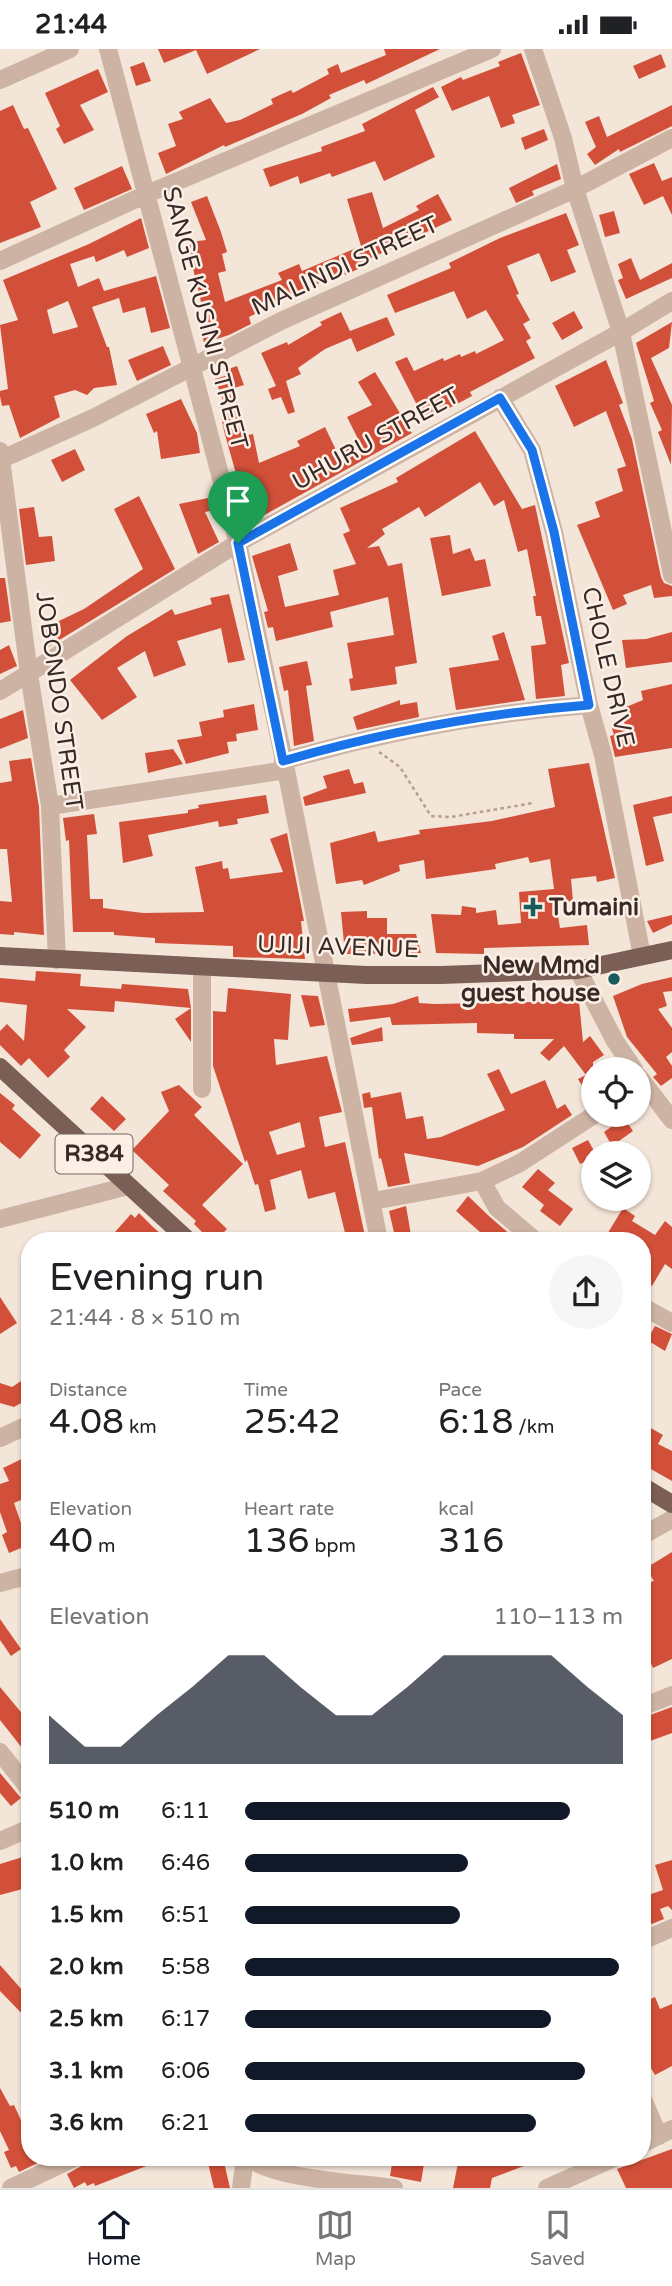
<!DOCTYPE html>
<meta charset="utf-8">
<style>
body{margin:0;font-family:"Varela Round",sans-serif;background:#f6f6f6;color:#202124;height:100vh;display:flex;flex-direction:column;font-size:26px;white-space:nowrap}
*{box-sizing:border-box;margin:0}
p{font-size:23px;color:#757577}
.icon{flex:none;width:38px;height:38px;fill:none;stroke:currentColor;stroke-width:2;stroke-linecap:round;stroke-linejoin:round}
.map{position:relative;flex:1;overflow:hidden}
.drawer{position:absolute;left:21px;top:1183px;width:630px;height:934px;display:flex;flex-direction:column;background:#fff;border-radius:28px;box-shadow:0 2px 5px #0004}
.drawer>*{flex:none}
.controls{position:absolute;left:581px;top:1008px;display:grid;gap:14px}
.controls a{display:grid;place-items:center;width:70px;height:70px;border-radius:50%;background:#fff;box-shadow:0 2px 5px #0004;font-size:35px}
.pin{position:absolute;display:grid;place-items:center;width:60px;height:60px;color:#fff;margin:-72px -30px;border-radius:50% 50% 50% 0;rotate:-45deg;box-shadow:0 0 7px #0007}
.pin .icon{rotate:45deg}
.round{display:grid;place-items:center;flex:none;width:74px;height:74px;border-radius:37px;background:#f6f6f6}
.head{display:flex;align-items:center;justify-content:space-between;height:119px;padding:0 28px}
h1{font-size:38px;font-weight:600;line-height:52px}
.figures{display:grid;grid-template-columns:repeat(3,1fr);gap:10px;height:119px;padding:7px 28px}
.figures div{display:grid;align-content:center}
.figures b{font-size:35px;font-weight:600}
.figures small{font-size:19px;font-weight:400}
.figures p{font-size:19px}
.chart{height:196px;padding:14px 28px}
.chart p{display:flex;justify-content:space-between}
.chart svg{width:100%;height:126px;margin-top:7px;fill:#111827;opacity:.7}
ul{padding:0 28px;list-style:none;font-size:23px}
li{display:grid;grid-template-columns:112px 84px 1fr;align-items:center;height:52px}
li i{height:18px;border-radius:9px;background:#111827}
.status{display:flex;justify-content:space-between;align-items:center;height:49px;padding:0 35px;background:#fff;direction:ltr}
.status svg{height:19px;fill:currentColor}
.tabs{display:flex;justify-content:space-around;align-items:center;height:98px;border-top:2px solid #e0e0e0;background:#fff;font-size:19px;color:#757577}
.tabs a{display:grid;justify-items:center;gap:4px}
.tabs .selected{color:#111827}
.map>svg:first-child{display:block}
.building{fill:#d25039;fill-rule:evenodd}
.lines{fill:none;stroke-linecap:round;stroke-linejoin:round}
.path{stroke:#b99d8e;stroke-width:2.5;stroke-dasharray:3.5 3.5;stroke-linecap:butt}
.minor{stroke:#cdb3a4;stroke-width:18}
.major{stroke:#7b5f56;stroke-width:18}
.route-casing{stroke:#fff;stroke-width:14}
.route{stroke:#1a73e8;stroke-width:9}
.poi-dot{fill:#185d5c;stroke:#fbefe6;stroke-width:2.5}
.labels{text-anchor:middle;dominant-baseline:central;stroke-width:5;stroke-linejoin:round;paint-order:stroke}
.shield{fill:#fbefe6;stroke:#726560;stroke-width:2}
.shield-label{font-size:23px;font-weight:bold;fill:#382a26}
.street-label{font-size:24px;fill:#382a26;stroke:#fbefe6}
.poi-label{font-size:24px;font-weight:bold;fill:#382a26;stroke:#fbefe6;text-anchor:start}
</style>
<div class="status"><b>21:44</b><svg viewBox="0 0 49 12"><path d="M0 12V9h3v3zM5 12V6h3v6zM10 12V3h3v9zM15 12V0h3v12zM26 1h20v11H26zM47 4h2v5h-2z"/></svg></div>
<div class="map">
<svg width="672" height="2139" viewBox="0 0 672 2139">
<rect width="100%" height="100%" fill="#f4e5d9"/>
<path class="building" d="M158,0H260L207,25L196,1L164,14Z
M384,0H440L366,35L364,31L329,46L331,49L302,65L225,98L224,96L166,125L158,104L176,97L168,75L183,70L179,63L210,49L226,74L240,71L273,55L271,50L291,41L293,44L329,25L327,20L338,15L341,24L386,6Z
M521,4L540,56L512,66L515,74L501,79L489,47L452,62L441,38L461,28L463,31L500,17L498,13Z
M661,5L666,18L639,30L633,17Z
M144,13L151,32L136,37L130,18Z
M98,20L108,43L80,56L94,81L64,95L56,80L60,77L45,44Z
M433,38L439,48L415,61L435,108L384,132L375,112L332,128L330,124L300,135L298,127L270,138L263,120L322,102L321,98L365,82L362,75Z
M13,56L24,80L28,79L57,140L30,153L41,178L0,194V62Z
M672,56V77L620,103L619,100L595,116L587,105L596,98L585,73L599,67L607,88Z
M544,80L548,91L525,101L521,89Z
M654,114L662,132L672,128V166L663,147L644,156L629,125Z
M557,115L561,130L532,142L534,146L516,154L509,139Z
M122,117L132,140L84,161L74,139Z
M372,143L383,179L419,161L416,157L438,145L452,171L365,212L367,216L345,226L344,222L249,268L251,275L229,286L204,294L201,279L207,278L190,207V193L206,191L191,153L207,147L221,183L227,203L222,205L226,222L218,224L225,253L282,231L278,224L299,215L302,222L361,197L347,150Z
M614,162L620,184L605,188L599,166Z
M566,164L579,196L567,201L576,223L551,233L539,204L507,217L519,245L516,246L530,271L523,275L531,289L526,292L535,309L470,343L472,347L425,372L395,313L407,308L414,322L443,309L444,312L460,305L461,308L475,302L476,305L504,291L486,261L467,270L454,242L395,264L387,246L451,219L449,214L500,189Z
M141,169L149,199L127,208L124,201L96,213L94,207L70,215L78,238L99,229L104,242L156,227L170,279L151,284L145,258L123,264L119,249L92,258L107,298H109L117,336L94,339L87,346L75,341L54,347L60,368L20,389L9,356L2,357L0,347V342L8,340L0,276L18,271L3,231L89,195ZM68,252L78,278L53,285L47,261Z
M631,209L640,231L672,214V229L626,250L618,231L623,229L618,215Z
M574,262L583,279L562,291L552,274Z
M341,263L350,282L387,268L395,286L357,303L351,289L325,300L298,319L301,325L286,332L295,363L288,365L281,348L272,351L268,340L276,337L261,304L287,293L288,296L322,276L320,273Z
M672,273L669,299L651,309L672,356L671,416L658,383L662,381L650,354L654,352L636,294Z
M163,297L171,316L137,332L128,311Z
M606,311L623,354L619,356L632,390L661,528L664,534L672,537V547L654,549L651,536L623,546L627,555L613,561L577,476L600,468L595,453L623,442L617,420L626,417L606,362L574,378L555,337Z
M237,317L244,336L234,339L243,387L253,385L259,414L300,397L297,392L325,378L336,401L358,390L347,368L372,356L358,333L375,323L412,384L250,474L240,455L244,453L224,382L219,355L224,354L215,330L228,326L226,321Z
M181,350L197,384L200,404L161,410L157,382L154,384L146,365Z
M475,382L522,460L535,456L569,614L561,616L565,647L536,650L531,597L546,595L541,567H536L533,547H536L527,500L518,503L504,451L494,457L480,433L425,468L419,458L382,480L385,485L367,499L379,497L388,517L402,514L417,614L395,618L397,635L351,642L349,630L353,629L347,594L394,586L388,548L330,563L333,578L276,592L273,578L268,579L264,563L268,562L252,507L290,494L298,521L278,527L285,558L339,546L333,521L356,515L343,485L350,482L340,459L398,433L396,429Z
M75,400L85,421L62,433L51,411Z
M139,447L175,520L48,598L40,581L84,560L143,520L114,460Z
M208,449L210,462L205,463L219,493L198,505L179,455Z
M34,458L39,488L52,487L55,512L26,516L19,460Z
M450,486L453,505L470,499L475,512L485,510L491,537L442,547L430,489Z
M0,529H5L11,572L0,574Z
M229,545L245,611L228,614L221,579L177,592L186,616L154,628L145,602L117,619L137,648L102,671L70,631L127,587L172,560L175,566L212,555L210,549Z
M504,583L525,651L456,661L449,619L499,611L492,587Z
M672,583V613L626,619L622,591L646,590Z
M9,596L17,617L0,625V601Z
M307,612L312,636L306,637L314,692L294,697L288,641L284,642L279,618Z
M672,635V699L615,708L610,687L614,686L612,679L625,676L622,668L629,666L626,658L643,651L641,642Z
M400,651V656L417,653L419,668L357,681L353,668Z
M254,655L258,681L236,685L237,692L227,693L229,704L186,715L177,691L202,687L199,673L224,668L223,661Z
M23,661L28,689L0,700V670Z
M173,700L183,715L148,724L145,704Z
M31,709L39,758L44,886L14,883V886L0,885V852L12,853L7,800H0V734L12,732L9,712Z
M589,714L615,829L597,833L596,827L571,830L573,852L556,854L560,879L587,876L589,896L484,899V905L436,904L431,865L461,866L462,857L476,859V864L496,861L498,876L521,874L519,843L554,840L550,810L530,814L528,808L495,815L496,820L426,830L424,811L399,816L400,822L364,836L362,831L336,835L330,794L375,782L378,793L420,785L419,781L492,772L555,758L548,720Z
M349,720L354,735L363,733L366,744L305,757L303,748L327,739L323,727Z
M266,746L269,764L237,770L238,775L219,778L218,772L148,786L153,807L123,814L119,773L188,764V761L199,759L198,756Z
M672,747V764L653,768L664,812L646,817L633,756Z
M94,765L97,785L87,786L90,850H103V859L143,864L204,863L195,818L222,812L223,820L228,819L230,830L283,823L270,790L287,784L304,872H301L305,910L233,908V897L155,894V889L114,886V883H73L69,791L66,792L63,769Z
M367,862V869H387V885H416L421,904L345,905L341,863Z
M672,866V875L653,884L647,872Z
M36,922L81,925L80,937L121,940L122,935L188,940L191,959L115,952L114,963L67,960L86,978L64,1001L70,1008L48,1029L29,1009L21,1017L0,996V982L7,975L24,992L27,956L0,953V929L35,932Z
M672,928V942L663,943L667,957L658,960L672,979V1003L666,1008L672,1017V1029L661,1037L653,1028L657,1025L627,988L613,947L642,935Z
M228,939L291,945L288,991L274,990L276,1016L327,1007L342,1063L319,1068L325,1098L345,1093L366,1192H347L335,1143L308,1150L301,1121L270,1131L276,1160L265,1163L258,1135L255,1136L247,1111L245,1113L213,1017V962L226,963ZM300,1073L305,1098L277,1106L269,1083Z
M301,946L318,947L325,976L310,978Z
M418,947L419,954L434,955L579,952L583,993L590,987L604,1006L593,1013V1055L578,1030L586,1026L564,997L549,1012L540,1004L554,990H514V985L477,984V974L392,976L390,968L350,973L348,960L393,955Z
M191,959V993L175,970Z
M382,978L383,992L352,996L350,989Z
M499,1020L511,1045L545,1031L557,1060L565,1055L572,1066L523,1098L478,1117L404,1104L410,1134L388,1138L381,1109L379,1110L372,1058L364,1059L362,1045L370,1043L371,1049L401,1043L406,1070L423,1067L427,1090L441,1088L505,1061L487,1025Z
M179,1036L202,1058L194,1066L243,1115L202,1156L227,1180L215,1192H211L194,1175L196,1172L163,1142L169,1136L132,1101L169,1062L161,1043Z
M0,1044L15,1056L12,1060L41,1086L20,1110L0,1093Z
M102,1047L126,1070L114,1082L90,1060Z
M624,1069L633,1082L612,1097L604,1083Z
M588,1091L593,1100V1109L580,1115L572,1099Z
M538,1120L555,1134L548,1141L573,1160L560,1177L540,1162L544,1156L522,1138Z
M468,1147L490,1168L518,1192H487L479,1185L480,1183L456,1162Z
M406,1157L412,1192H396L389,1162Z
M623,1159L635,1167L632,1172L655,1186L665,1172L672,1178V1220L665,1215L652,1237L642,1231V1192H603Z
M139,1164L153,1178L169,1192H124L115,1183L131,1165L135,1169Z
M0,1248L17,1274L0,1285Z
M655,1277L672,1285L665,1302L647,1291Z
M30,1326V1349L14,1358L0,1354V1334L12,1338Z
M642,1374L663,1386L658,1395L672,1402V1432L642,1415Z
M30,1406V1447L14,1454L22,1477L30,1474L28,1515L21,1499L9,1504L2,1486L7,1483L0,1463V1435L9,1432L3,1419Z
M672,1503V1610L653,1619L642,1594V1535L654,1532L646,1519Z
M0,1570L21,1600L11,1607L0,1591Z
M0,1638L30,1674V1709L0,1671Z
M672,1658V1684L642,1695V1669Z
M0,1724L21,1749L11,1757L0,1744Z
M26,1807L30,1838L0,1846V1815Z
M672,1811V1861L668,1857L660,1860L664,1870L642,1879V1848L663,1841L655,1816Z
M0,1916L23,1942L30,1935V1973L0,1942Z
M655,1948L660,1960L672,1955V2017L655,2026L642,2004V1954Z
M0,2039L10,2057L14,2056L30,2091V2109H48L19,2123L16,2117L11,2119L4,2103L9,2101L0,2082Z
M672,2100V2139H626L617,2120Z
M85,2109H98L101,2115L116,2109H167L95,2137L94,2134L87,2137L85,2133L74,2139L67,2125L83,2116Z
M223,2109L230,2139H214L207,2110Z
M393,2109H425L421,2133L390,2127Z
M459,2109H542V2110L492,2129L490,2139H453Z"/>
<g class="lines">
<path class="path" d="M379,703L400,718L431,767L451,768L533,754"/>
<path class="minor" d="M108,0L238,494L286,721L379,1192
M533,0L563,89L575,140L621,283L672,526
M0,31L70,0
M0,212L147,145L492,0
M500,349L532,401L554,483L589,656L603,706L642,907
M0,402L29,625L50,757L57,911
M2,410L93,369L281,272L575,140L672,89
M0,642L238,494L621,283L672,252
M283,712C384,683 485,664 589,656
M50,757L286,721
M578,921L615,992L634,1020
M639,1028L672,1071
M202,1040V918
M482,1132L497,1159L536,1192
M373,1152L482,1132L520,1114L594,1066
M0,1170L128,1137
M642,1257L672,1274
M0,1389L30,1375
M642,1487L672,1470
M0,1534L30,1526
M642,1658L672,1646
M0,1703L30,1741
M0,1792L30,1779
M642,1892L672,1879
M642,2048L659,2087
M642,2095L672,2080
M249,2109C273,2130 359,2134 394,2139
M11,2139L74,2109
M241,2139L245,2109
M547,2139L614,2109"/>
<path class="major" d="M0,907L366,926H441L578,921L672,901
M0,1018L189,1192
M642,1437L672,1455"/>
</g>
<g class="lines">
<g class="route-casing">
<path id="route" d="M500,349L532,401L554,483L589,656C485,664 384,683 283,712L238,494Z"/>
</g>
<use href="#route" class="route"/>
</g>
<g class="poi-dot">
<path d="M529.5 847.5h7v7h7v7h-7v7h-7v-7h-7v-7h7z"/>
<circle cx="614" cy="930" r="7"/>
</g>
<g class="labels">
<rect class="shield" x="55.5" y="1085.5" width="77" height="39" rx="5"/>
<g class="shield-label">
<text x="94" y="1105">R384</text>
</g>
<g class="street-label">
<text transform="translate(345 217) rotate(-25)">MALINDI STREET</text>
<text transform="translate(205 269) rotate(75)">SANGE KUSINI STREET</text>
<text transform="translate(376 390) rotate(-29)">UHURU STREET</text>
<text transform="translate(608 618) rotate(77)">CHOLE DRIVE</text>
<text transform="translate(59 652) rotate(82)">JOBONDO STREET</text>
<text transform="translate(338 898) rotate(2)">UJIJI AVENUE</text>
</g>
<g class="poi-label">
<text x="549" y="858">Tumaini</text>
<text x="600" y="916" text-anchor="end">New Mmd<tspan x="600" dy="28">guest house</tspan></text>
</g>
</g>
</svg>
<div class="controls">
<a><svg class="icon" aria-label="locate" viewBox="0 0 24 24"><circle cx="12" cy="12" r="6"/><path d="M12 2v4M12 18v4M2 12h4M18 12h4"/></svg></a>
<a><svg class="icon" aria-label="layers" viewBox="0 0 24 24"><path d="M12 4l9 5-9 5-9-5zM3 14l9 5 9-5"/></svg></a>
</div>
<div class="pin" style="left:238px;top:494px;background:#1e9e55"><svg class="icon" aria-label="arrive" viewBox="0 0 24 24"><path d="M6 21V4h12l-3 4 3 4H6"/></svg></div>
<section class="drawer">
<div class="head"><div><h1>Evening run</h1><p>21:44 · 8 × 510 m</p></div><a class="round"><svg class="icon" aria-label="share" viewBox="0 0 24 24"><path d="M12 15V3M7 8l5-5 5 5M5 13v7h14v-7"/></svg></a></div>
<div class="figures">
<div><p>Distance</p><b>4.08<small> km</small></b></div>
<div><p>Time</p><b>25:42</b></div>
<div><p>Pace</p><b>6:18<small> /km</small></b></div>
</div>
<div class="figures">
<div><p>Elevation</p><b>40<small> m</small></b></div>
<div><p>Heart rate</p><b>136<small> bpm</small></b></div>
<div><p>kcal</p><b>316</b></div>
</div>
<div class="chart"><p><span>Elevation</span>110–113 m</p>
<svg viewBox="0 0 160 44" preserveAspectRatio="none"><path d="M0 44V27L10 38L20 38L30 27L40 17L50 6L60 6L70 17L80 27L90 27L100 17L110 6L120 6L130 6L140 6L150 17L160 27V44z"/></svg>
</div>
<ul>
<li><b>510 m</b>6:11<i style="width:86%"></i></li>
<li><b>1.0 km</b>6:46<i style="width:59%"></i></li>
<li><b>1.5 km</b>6:51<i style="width:57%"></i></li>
<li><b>2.0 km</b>5:58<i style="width:99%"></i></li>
<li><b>2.5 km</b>6:17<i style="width:81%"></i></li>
<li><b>3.1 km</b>6:06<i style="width:90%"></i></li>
<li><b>3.6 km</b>6:21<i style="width:77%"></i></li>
</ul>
</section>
</div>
<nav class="tabs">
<a class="selected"><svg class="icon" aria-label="home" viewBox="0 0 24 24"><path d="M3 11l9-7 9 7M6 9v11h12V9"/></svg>Home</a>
<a><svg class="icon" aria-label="map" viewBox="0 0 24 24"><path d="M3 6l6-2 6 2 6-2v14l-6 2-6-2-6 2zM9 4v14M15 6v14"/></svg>Map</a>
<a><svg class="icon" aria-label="saved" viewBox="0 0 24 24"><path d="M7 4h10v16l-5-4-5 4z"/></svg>Saved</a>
</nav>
